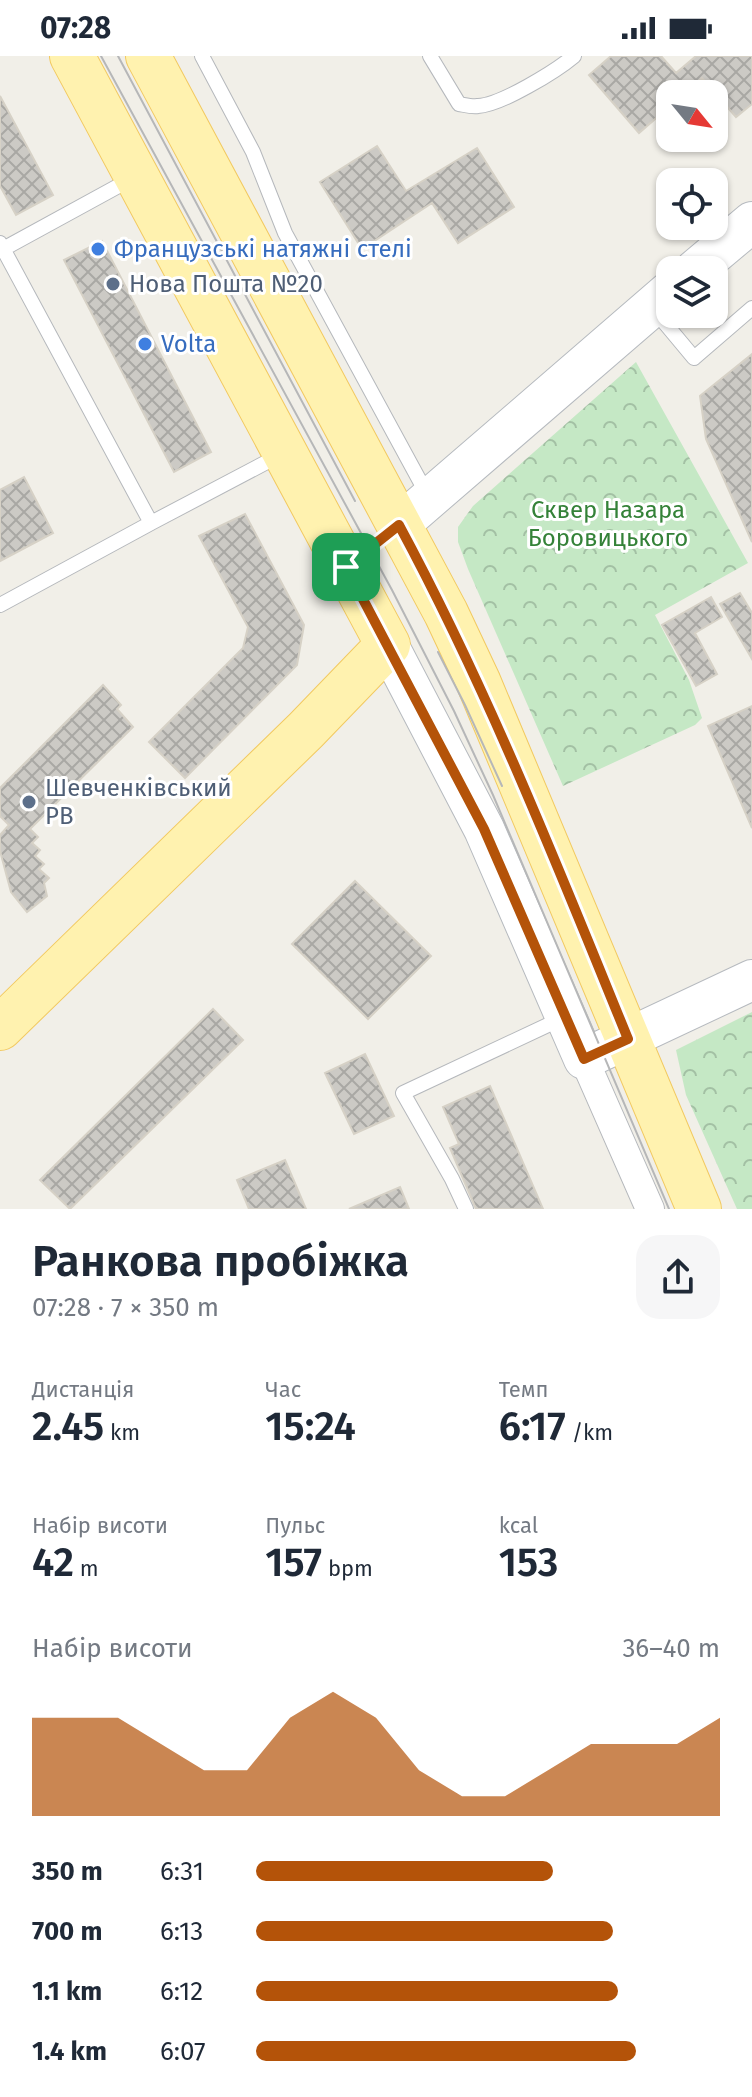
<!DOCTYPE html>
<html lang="uk">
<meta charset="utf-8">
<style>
body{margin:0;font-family:"Fira Sans",sans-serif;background:#f6f6f7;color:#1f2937;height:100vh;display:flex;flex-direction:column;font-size:30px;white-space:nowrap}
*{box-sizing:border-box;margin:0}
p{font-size:26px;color:#747a83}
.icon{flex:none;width:44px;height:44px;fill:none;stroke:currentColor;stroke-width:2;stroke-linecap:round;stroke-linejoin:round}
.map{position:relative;height:1153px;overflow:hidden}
.side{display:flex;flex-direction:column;background:#fff;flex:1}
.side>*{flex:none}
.needle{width:52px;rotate:120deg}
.tools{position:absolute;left:656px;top:24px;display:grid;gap:16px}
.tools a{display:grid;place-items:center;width:72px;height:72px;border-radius:16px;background:#fff;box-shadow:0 2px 6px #0004;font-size:40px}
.pin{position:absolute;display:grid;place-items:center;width:68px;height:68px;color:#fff;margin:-34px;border-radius:16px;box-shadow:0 4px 12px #0006}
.round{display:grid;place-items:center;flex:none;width:84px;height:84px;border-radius:24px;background:#f6f6f7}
.headline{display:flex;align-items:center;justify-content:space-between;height:136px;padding:0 32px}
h1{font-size:44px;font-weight:600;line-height:60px}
.stats{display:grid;grid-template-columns:repeat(3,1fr);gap:12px;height:136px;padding:8px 32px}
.stats div{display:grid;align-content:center}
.stats b{font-size:40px;font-weight:600}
.stats small{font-size:22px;font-weight:400}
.stats p{font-size:22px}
.chart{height:224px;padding:16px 32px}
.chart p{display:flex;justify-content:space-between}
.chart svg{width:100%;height:144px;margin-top:8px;fill:#b45309;opacity:.7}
ul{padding:0 32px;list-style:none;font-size:26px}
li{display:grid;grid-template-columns:128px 96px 1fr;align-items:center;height:60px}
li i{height:20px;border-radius:10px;background:#b45309}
.status{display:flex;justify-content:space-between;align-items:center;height:56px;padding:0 40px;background:#fff;direction:ltr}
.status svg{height:22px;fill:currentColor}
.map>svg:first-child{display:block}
.park{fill:url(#park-crowns)}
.building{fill:url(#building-cross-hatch);stroke:#d6d1c6;stroke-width:2}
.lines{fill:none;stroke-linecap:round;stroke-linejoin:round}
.lane-casing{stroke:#b5b8bc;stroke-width:16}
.street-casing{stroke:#b5b8bc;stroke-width:30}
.secondary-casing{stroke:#b6babf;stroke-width:42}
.primary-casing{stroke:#f2c960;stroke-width:46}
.lane{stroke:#fff;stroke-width:14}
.street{stroke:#fff;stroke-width:28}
.secondary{stroke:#fff;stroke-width:40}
.primary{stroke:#fff2af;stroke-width:44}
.tram{stroke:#b6b7b8;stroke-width:2}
.route-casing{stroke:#fff;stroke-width:16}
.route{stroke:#b45309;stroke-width:10}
.shop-dot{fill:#3f7fe0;stroke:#fff;stroke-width:3}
.service-dot{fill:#5c6f8a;stroke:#fff;stroke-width:3}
.labels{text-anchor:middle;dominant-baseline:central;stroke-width:6;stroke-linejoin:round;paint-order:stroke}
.shop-label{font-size:24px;fill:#366cbe;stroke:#fff;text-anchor:start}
.service-label{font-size:24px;fill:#4e5e75;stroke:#fff;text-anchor:start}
.park-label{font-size:24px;fill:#348238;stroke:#fff}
</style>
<div class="status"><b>07:28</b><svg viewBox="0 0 49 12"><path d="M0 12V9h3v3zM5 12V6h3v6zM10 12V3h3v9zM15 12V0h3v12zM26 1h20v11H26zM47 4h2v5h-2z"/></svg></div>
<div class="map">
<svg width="752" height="1153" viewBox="0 0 752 1153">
<defs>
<pattern id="park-crowns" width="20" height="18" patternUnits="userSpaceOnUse" patternTransform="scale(2)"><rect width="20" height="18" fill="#c5e8c5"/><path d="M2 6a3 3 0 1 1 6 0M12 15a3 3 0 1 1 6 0" fill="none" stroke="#a3c0a4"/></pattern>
<pattern id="building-cross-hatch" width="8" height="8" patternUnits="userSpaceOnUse" patternTransform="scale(2)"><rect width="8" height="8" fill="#cccac5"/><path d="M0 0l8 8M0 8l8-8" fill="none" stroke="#a9a8a4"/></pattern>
</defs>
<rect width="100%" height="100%" fill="#f1efe8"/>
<path class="park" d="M636,306L748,507L655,559L689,624L702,662L695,669L563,730L468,513L458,486V471L473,450Z
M752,956V1153H737L686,1039L676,994Z"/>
<path class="building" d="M611,0H661L676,17L696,0H752V48L736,61L702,22L689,34L693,38H670V50L639,77L589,19Z
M0,40L53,139L16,159L0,130Z
M377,90L406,135L477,92L514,151L458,187L432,147L362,193L320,126Z
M102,185L211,396L174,416L64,204Z
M752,298V486L706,383L700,340Z
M24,421L53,477L0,505V434Z
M245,458L304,569L297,609L185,722L149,686L243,592L248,571L199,480Z
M740,537L752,557V603L720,548Z
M711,541L722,561L695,577L717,618L696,630L662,569Z
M103,629L121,649L117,653L133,671L30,773L38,781L32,787L40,794L35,800L44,808L39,813L49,822L44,827L47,840L27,856L11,836L0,795V779L9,769L0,760V732Z
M752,650V772L708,670Z
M355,825L431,900L368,963L292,888Z
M213,953L243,984L70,1153L40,1124Z
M365,998L394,1060L354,1078L325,1017Z
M490,1030L543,1153H476L450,1092L459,1088L443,1051Z
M285,1104L306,1153H249L237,1124Z
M400,1131L409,1153H349Z"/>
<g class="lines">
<g class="lane-casing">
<path id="lane" d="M202,0L253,96L285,177L428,440
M430,0L459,48C465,49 472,51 478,50C501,49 556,15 574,0
M0,187L151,467L0,549
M3,193L133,122
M654,254L694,302L752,252
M151,467L282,398
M466,1153L452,1123L403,1037L565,961"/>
</g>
<g class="street-casing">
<path id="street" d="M584,1003L650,1153"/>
</g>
<g class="secondary-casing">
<path id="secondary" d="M695,214L752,166
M399,469L670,235
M388,589L484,773L584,1003L752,924"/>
</g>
<g class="primary-casing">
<path id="primary" d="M148,0L446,557L478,625L699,1153
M0,972L306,674L388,589L72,0"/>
</g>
<use href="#lane" class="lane"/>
<use href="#street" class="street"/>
<use href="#secondary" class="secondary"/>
<use href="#primary" class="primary"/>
<path class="tram" d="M101,0L392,534L454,655L493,739L669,1153
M118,0L355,445
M438,596L465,649L502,730"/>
</g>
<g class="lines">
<g class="route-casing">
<path id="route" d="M399,469C488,634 557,809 628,983L584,1003L484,773L346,511Z"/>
</g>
<use href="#route" class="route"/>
</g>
<g class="shop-dot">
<circle cx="98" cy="193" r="8"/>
<circle cx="145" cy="288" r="8"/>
</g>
<g class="service-dot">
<circle cx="113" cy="228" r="8"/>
<circle cx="29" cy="746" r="8"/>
</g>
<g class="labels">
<g class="shop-label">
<text x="114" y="193">Французські натяжні стелі</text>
<text x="161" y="288">Volta</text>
</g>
<g class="service-label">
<text x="129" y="228">Нова Пошта №20</text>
<text x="45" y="732">Шевченківський<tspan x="45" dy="28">РВ</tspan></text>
</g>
<g class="park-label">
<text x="608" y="454">Сквер Назара<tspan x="608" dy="28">Боровицького</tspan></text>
</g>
</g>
</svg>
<div class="tools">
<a><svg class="needle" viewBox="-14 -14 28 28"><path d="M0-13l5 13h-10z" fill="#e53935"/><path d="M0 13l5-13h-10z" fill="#747a83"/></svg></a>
<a><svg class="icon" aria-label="locate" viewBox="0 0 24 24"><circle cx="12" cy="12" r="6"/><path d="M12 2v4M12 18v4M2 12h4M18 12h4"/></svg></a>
<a><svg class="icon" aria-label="layers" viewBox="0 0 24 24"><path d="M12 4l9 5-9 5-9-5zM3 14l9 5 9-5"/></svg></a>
</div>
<div class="pin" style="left:346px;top:511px;background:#1e9e55"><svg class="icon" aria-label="arrive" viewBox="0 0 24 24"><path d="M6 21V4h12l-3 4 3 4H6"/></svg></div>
</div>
<section class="side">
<div class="headline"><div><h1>Ранкова пробіжка</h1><p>07:28 · 7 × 350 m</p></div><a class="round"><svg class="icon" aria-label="share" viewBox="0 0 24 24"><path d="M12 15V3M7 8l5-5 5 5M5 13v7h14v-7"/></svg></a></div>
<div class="stats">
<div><p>Дистанція</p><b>2.45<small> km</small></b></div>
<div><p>Час</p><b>15:24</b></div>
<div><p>Темп</p><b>6:17<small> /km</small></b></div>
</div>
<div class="stats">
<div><p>Набір висоти</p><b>42<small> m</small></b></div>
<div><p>Пульс</p><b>157<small> bpm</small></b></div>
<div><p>kcal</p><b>153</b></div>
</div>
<div class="chart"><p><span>Набір висоти</span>36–40 m</p>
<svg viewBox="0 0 160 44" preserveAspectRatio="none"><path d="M0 44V14L10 14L20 14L30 22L40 30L50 30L60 14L70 6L80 14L90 30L100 38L110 38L120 30L130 22L140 22L150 22L160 14V44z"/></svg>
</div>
<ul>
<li><b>350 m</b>6:31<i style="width:64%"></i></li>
<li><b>700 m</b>6:13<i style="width:77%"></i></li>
<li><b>1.1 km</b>6:12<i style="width:78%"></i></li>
<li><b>1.4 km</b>6:07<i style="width:82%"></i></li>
</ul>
</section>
